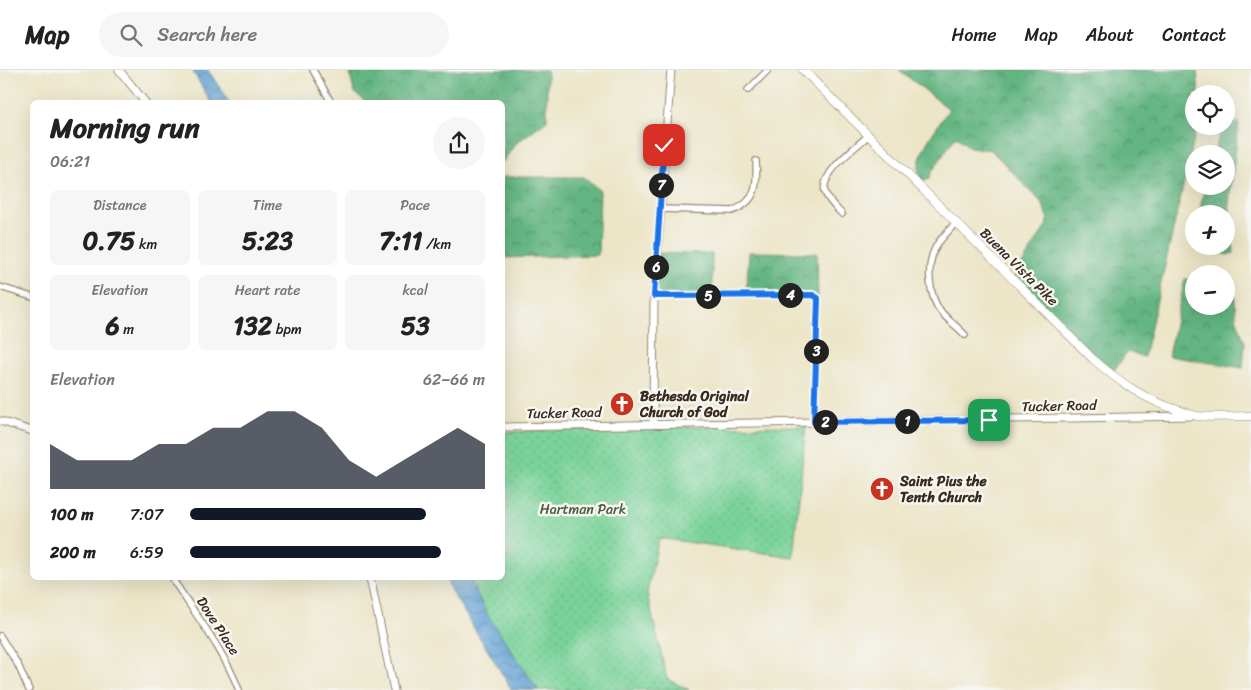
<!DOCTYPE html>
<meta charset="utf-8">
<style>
body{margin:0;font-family:Sriracha,sans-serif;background:#f6f6f6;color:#222;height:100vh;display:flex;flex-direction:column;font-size:19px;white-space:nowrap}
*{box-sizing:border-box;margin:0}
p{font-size:16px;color:#767676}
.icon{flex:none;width:28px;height:28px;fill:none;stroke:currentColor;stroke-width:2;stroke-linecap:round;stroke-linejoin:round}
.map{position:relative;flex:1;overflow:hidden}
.details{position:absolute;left:30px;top:30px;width:475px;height:480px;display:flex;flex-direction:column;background:#fff;border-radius:8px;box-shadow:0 5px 20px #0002}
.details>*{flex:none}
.buttons{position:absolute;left:1185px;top:15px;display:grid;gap:10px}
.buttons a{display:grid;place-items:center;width:50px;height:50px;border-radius:50%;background:#fff;box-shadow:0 5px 20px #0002;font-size:25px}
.pin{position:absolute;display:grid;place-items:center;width:42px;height:42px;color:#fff;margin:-21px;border-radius:10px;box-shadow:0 2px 8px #0006}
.km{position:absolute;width:25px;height:25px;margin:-12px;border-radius:50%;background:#222;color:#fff;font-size:14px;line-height:25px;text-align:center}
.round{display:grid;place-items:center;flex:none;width:52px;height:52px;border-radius:26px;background:#f6f6f6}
.head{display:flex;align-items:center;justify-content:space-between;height:85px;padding:0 20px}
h1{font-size:28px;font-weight:800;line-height:38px}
.stats{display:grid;grid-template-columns:repeat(3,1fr);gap:8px;height:85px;padding:5px 20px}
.stats div{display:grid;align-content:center;border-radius:8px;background:#f6f6f6;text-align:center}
.stats b{font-size:25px;font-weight:800}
.stats small{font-size:14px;font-weight:400}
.stats p{font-size:14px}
.chart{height:140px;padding:10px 20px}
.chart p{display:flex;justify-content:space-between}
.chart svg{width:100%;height:90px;margin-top:5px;fill:#111827;opacity:.7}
ul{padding:0 20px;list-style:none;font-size:16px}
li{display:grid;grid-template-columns:80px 60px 1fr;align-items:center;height:38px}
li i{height:12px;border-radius:6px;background:#111827}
header{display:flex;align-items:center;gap:30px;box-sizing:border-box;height:70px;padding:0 25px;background:#fff;border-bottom:1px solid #e0e0e0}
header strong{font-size:24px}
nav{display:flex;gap:28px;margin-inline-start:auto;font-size:18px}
.search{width:350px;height:45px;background:#f6f6f6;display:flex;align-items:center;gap:12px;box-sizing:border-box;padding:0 18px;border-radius:28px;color:#767676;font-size:19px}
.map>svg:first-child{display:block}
.forest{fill:url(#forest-crowns);stroke:#4f7050}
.park{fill:url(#park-dots);stroke:#5a7e5c}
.water{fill:url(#water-waves);stroke:#4e6679}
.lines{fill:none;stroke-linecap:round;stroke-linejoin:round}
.minor-casing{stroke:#948872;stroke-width:8}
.tertiary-casing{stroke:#948872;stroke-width:9}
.secondary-casing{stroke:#948872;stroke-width:9}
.minor{stroke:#fff;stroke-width:5.5}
.tertiary{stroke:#fff;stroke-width:7}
.secondary{stroke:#fff;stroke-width:8}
.route-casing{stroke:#fff;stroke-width:10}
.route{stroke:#1a73e8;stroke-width:6}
.labels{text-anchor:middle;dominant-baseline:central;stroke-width:5;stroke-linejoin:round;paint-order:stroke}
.street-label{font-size:14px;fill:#3b2a1e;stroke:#f6f6f2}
.poi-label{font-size:14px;font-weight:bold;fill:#3b2a1e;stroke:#f6f6f2;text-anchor:start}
.park-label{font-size:14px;fill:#4e5d43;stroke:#f6f6f2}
</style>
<header>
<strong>Map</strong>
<div class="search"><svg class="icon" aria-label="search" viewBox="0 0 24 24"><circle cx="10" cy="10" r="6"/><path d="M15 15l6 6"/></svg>Search here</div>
<nav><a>Home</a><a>Map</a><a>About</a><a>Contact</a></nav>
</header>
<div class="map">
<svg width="1251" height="620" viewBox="0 0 1251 620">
<defs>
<pattern id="forest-crowns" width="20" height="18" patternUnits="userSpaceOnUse" patternTransform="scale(1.25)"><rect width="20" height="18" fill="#63b581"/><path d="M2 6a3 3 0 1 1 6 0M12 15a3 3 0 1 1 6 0" fill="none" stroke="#539369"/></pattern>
<pattern id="park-dots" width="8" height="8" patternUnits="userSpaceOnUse" patternTransform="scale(1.25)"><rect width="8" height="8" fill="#7ad399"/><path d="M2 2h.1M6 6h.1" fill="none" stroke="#6ab583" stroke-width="1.8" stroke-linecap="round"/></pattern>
<pattern id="water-waves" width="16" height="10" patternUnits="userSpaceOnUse" patternTransform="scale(1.25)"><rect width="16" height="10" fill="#62a1d4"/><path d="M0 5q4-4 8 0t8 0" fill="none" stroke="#5283ab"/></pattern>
</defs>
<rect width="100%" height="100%" fill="#f6f6f2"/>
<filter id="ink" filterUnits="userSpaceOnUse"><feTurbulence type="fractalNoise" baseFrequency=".02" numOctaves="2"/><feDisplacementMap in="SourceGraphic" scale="10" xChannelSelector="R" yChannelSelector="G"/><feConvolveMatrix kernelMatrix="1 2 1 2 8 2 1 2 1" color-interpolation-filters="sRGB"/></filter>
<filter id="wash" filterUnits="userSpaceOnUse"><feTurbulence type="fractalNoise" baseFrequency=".0096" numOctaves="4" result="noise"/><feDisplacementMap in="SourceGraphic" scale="20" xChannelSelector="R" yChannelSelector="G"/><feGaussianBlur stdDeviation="1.12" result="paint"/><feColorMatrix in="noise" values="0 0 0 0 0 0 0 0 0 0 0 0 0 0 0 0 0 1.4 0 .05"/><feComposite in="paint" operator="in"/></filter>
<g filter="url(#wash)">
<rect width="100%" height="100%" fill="#ece5c7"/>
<path class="forest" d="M354,0H547V50L514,75L503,92L502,32H366L354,22L350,4Z
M899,0H1197L1199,24H1194V56H1197L1144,287L1128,282L1110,305L1013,209L1046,156L1048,147L1041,132L991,80L969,77L956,66L931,103L929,108L922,111C909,90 938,57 949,39Z
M1226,52L1239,53L1229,132L1234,183L1226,185L1213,176H1226V144H1199L1205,116H1226V84H1214L1222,56H1226Z
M502,107H584L600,121L598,185L503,188Z
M749,182L817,183L818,228L746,225Z
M657,183L712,184V226H654Z
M1185,209L1194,210V236H1226V215L1234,216L1236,247L1245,273L1243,298L1168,286Z"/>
<path class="park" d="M806,356L793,487L659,468L647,523L667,609L689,620H523L465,508H502L503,362L655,357Z"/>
<path class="water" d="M192,0H208L229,32H211Z
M446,508H469L487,544L538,620H512L450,519Z"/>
</g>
<g filter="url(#ink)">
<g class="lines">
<g class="minor-casing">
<path id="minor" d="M313,0L331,32
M748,20L768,0
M660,139L732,141C758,131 757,115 756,91
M842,144C836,138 828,131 825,122C820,103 856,77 869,65
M956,152C950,160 941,168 936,176C926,195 928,227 942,243C949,251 958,257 965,265
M0,217L32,227
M654,226L813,225L818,228L814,352
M173,508L175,513C198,548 224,581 239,620
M0,566L18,595L29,620"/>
</g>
<g class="tertiary-casing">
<path id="tertiary" d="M119,0L145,32
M0,351L32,361
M653,354L654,226L671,0
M502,357L1192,346
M370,508L394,620"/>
</g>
<g class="secondary-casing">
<path id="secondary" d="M803,0L1093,289C1119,312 1145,330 1178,340C1184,342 1191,345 1197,346C1214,348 1233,346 1251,346"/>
</g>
<use href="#minor" class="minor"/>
<use href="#tertiary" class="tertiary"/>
<use href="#secondary" class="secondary"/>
</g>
</g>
<g class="lines" filter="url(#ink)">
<g class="route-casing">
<path id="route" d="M664,75L654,226L813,225L818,228L814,352L989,350"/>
</g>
<use href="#route" class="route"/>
</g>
<defs>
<g id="church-disc" transform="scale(1.25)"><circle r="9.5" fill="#c8321e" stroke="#f6f6f2"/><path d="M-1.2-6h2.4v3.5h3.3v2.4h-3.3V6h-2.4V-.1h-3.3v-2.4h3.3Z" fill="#fff"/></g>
</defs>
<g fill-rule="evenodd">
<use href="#church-disc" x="622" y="334"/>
<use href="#church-disc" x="882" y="419"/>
</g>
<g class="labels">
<g class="street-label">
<text transform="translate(1019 197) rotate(45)">Buena Vista Pike</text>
<text transform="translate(1059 336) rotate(-1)">Tucker Road</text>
<text transform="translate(564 343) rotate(-1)">Tucker Road</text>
<text transform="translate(218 556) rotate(57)">Dove Place</text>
</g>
<g class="poi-label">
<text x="640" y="326">Bethesda Original<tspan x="640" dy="16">Church of God</tspan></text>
<text x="900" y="411">Saint Pius the<tspan x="900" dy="16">Tenth Church</tspan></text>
</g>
<g class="park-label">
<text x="583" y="439">Hartman Park</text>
</g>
</g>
</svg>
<div class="buttons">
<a><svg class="icon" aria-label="locate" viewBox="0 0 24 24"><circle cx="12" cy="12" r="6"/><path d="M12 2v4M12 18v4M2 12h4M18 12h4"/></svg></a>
<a><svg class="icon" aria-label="layers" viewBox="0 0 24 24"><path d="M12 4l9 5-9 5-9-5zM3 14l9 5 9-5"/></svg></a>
<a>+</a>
<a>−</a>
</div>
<div class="pin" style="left:989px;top:350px;background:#1e9e55"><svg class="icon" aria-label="arrive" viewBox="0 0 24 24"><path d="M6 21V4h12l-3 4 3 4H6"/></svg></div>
<div class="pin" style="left:664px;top:75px;background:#d93025"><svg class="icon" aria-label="check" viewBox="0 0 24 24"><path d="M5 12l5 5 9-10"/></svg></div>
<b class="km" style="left:907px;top:351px">1</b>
<b class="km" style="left:825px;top:352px">2</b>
<b class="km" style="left:816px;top:281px">3</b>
<b class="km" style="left:790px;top:225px">4</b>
<b class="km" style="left:708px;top:226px">5</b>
<b class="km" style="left:656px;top:197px">6</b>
<b class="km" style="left:661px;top:115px">7</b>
<section class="details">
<div class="head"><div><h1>Morning run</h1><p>06:21</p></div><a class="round"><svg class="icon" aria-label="share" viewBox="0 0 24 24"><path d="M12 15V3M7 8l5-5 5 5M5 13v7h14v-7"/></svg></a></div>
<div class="stats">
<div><p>Distance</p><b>0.75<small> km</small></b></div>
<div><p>Time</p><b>5:23</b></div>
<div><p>Pace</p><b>7:11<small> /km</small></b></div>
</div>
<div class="stats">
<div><p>Elevation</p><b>6<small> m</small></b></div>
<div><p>Heart rate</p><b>132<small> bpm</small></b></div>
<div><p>kcal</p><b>53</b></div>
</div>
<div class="chart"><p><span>Elevation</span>62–66 m</p>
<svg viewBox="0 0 160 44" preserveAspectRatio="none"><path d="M0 44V22L10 30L20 30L30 30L40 22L50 22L60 14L70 14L80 6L90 6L100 14L110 30L120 38L130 30L140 22L150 14L160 22V44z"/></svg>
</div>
<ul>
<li><b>100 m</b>7:07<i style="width:80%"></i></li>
<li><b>200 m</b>6:59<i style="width:85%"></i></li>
</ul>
</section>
</div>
